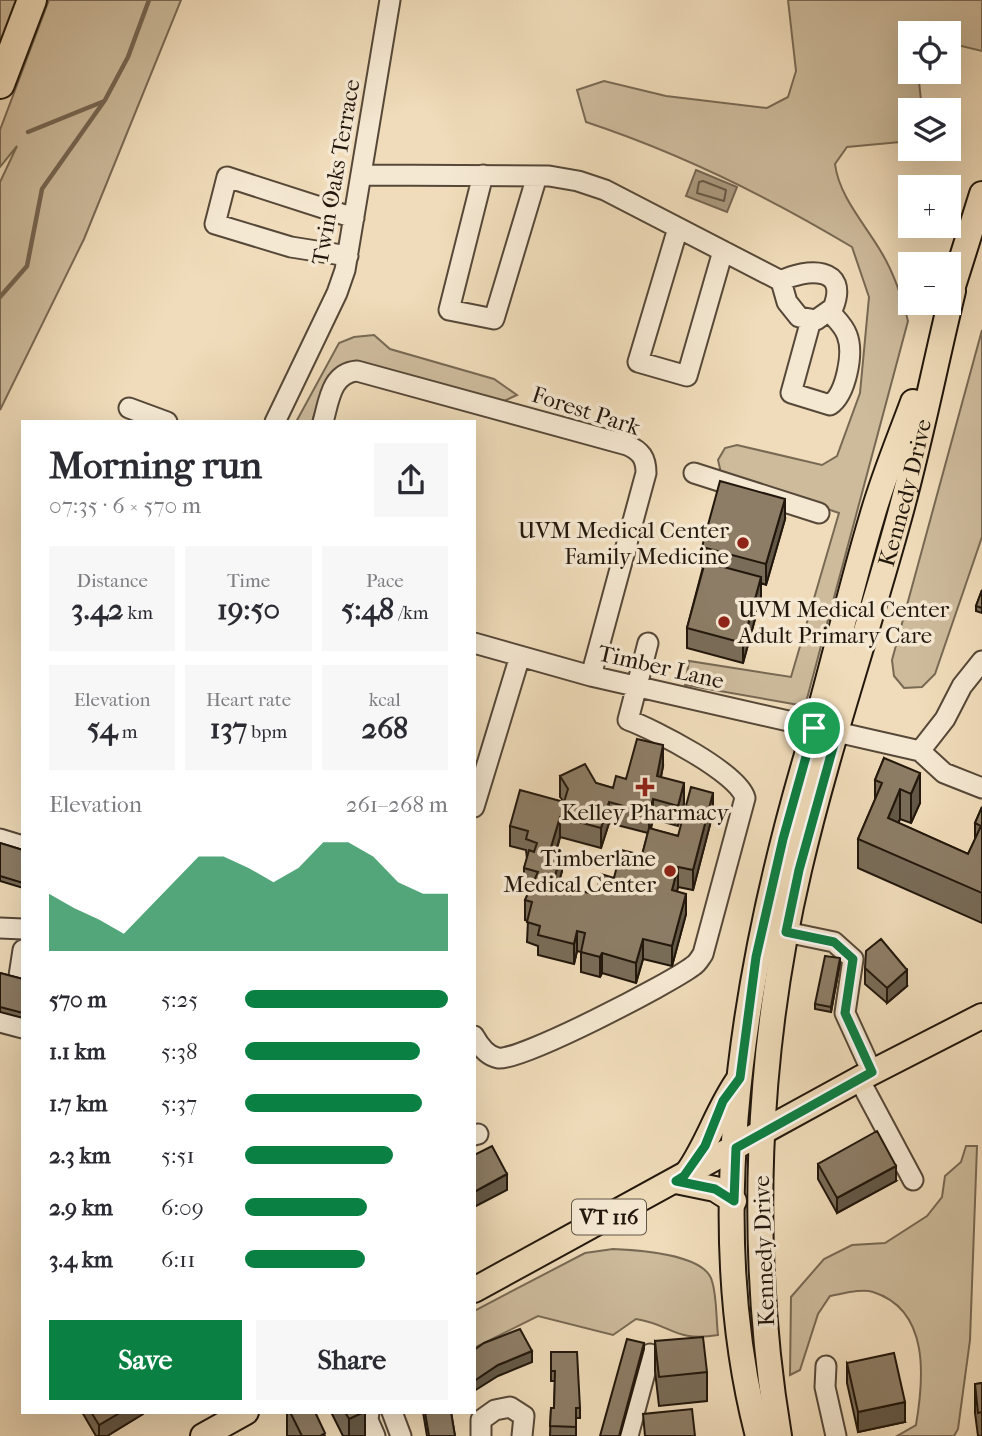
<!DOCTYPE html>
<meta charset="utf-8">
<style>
body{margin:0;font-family:"IM FELL French Canon",serif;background:#f7f7f7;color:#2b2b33;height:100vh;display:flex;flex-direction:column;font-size:26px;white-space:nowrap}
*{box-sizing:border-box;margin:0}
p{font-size:23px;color:#7c7c81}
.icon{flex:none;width:38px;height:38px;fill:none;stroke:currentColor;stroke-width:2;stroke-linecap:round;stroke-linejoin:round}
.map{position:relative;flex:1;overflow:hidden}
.drawer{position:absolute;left:21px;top:420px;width:455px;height:994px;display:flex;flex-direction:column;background:#fff;border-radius:0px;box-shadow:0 7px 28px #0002}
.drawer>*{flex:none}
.buttons{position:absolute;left:898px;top:21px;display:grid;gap:14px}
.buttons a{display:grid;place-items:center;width:63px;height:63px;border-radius:0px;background:#fff;box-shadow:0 7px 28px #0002;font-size:35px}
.pin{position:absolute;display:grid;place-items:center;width:60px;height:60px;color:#fff;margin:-30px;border:4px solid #fff;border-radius:50%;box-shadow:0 2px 7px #0007}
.round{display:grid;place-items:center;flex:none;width:74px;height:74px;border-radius:0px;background:#f7f7f7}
.overview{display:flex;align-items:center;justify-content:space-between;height:119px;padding:0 28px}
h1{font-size:38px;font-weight:700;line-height:52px}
.metrics{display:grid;grid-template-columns:repeat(3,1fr);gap:10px;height:119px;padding:7px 28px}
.metrics div{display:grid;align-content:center;border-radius:0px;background:#f7f7f7;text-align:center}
.metrics b{font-size:30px;font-weight:700}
.metrics small{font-size:19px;font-weight:400}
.metrics p{font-size:19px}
.chart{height:196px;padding:14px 28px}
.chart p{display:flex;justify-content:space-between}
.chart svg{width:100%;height:126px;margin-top:7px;fill:#0b8043;opacity:.7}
.cta{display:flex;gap:14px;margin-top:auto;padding:14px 28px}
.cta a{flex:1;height:80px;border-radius:0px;background:#0b8043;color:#fff;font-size:28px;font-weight:700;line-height:80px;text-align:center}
.cta a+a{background:#f7f7f7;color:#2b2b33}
ul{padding:0 28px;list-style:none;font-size:23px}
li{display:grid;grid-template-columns:112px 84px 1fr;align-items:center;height:52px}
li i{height:18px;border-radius:9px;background:#0b8043}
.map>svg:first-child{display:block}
.green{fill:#cdbb9c;stroke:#786954;stroke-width:2}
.water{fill:#aa997f;stroke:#746551;stroke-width:2}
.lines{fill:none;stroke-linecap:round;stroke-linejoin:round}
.shore{stroke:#665846;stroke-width:2}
.stream{stroke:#746551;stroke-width:4.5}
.minor-casing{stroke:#564838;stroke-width:23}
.major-casing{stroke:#22170c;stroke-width:28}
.highway-casing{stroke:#22170c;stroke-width:32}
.minor{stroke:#f5e8d2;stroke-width:19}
.major{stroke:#f0dcba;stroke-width:24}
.highway{stroke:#f0dcba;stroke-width:28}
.wall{fill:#796c58;stroke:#22170c;stroke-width:2;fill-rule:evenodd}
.shaded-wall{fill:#635847;stroke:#22170c;stroke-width:2}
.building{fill:#8d7d66;stroke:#22170c;stroke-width:2}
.route-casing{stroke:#fff;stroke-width:14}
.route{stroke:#0b8043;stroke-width:9}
.poi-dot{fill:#8f2418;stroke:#f5e8d2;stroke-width:2.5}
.labels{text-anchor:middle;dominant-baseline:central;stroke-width:7;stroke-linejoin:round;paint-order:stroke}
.shield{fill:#f5e8d2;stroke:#615647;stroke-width:2}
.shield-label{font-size:21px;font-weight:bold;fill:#22170c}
.street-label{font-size:23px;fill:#22170c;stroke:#f5e8d2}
.poi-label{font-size:23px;fill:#22170c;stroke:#f5e8d2;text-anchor:end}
</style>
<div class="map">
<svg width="982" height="1436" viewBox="0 0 982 1436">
<rect width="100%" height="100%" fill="#f0dcba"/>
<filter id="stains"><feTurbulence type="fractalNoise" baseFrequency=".00286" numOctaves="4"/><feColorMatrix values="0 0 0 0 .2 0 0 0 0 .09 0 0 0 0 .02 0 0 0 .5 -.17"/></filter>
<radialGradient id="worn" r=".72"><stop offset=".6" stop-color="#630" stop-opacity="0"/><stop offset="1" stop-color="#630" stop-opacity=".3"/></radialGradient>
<path class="green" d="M0,0H18L0,49Z
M49,0H181L84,239L0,410V182L17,146L0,167V130Z
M788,0H982V51L949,43L948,33H913L902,27L910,48V72H918L922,110H910V132L900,142L847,147L835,164C839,196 864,223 880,250C893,271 902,297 908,321L805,706L685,685L689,661L791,677L839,513L721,473L718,460L725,448L737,445L822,465L837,456L860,393L869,297L852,247C767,196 680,153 586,122L577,90L604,81L666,96L767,108L788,97L796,71Z
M982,330V537L935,674L922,687L904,688L894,676L892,660Z
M374,335L390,349L494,379L517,395L502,402L357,361C328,367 320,396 312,422H296L339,343L354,337Z
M966,1146H977L970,1340L958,1429L954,1436H897L916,1425C924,1378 930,1310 873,1292C862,1288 842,1294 830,1296L818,1314L800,1370L790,1375L791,1297L824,1259L852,1245L885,1243L927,1216L942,1197L945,1176L961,1162Z
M613,1249C637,1250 705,1254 712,1281C717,1297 716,1318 718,1335C674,1342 673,1325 636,1319L613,1335L538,1316L474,1348V1311L585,1253Z"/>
<path class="water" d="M696,170L737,187L727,212L686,196Z"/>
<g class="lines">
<path class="shore" d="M703,181L726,190L724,201L697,193L699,182Z"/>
<path class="stream" d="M28,132L102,102
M0,297L27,266L42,189L105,100L128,57L149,0"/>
<g class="minor-casing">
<path id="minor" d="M361,175L549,176L578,181L605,190L781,281L787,302L799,317L816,320L833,308C850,266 806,268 781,281
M483,175L449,310L494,319L537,176
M678,228L638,362L687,376L723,251
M348,256L291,247L215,224L227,177L354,218
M811,320L791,393L830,405C846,394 854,353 847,335C844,326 836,319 830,312
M129,408L167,422
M275,422L337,293L345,270L390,0
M323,422C329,401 331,373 357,371L627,445C641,451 646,458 646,473L591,676
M694,473L819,513
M474,643L591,676L920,751L944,773L982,788
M920,751L945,719L962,686L982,661
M474,807L520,656
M0,839L23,846
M0,928L23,929
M786,932L834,942L853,959L845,1013L872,1072
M19,976L23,950
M0,1022L23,1028
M474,1036C479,1045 487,1056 498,1058C519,1062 671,983 693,966C698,963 700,958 703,954L745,798C739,773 653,729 628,720L648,643
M859,1079L913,1180
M474,1135L478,1134
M826,1366L825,1387L836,1436
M369,1412L368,1420L375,1436
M392,1412L401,1436
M481,1436V1420L495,1410L510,1407L524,1416L522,1436
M628,1436L650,1354"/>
</g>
<g class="major-casing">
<g id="major">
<path d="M948,302L982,194"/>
<path d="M688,1172C709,1142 718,1108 739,1079"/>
<path d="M676,1181L715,1189L734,1201"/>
<path d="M474,1290L859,1079L982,1016"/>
<path d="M203,1436L246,1412"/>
<path d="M758,1436C699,1209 748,947 815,728C835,658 851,587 872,517C883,478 899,440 913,402"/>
<path id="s1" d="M779,1436C748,1250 756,1053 799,870C826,754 865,640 897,525C919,448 934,369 953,291"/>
</g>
</g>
<g class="highway-casing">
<path id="highway" d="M0,84L32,0"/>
</g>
<use href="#minor" class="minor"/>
<use href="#major" class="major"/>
<use href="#highway" class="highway"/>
</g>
<path class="wall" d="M785,519L766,585L761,583V597L743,663L687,648V628L703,567H702V547Z
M982,590V613L976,611V606Z
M884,758L920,803L911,823L900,819L898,823L968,854L975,840V823L982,807V923L858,868V839L875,800V780Z
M663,766L661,777L684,804L678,826L653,819L651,829L678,836L713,813L693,890L678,887L677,891L686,914L672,966L643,959L636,983L602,973L600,977L581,972V952L577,951L574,964L538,955V946L527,942L528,921L525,920V900L530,890L524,888V868L527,859L526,850L510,846V826L564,802L560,797V776L596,783L613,788L626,779ZM609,823L648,833L642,855L614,878L596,895L558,885L562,871L557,849L560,837L601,848Z
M0,843L23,850V888L0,881Z
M840,963L831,1012L815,1009V1004Z
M865,968L907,986L887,1003L865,984Z
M0,973L23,979V1018L0,1012Z
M818,1164L896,1181L837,1213L818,1179Z
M655,1341L707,1372V1401L659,1406L655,1371Z
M551,1352L580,1408V1418H576V1436H550L551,1408H554L555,1381H551Z
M847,1363L905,1422L858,1432L847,1383Z
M982,1383V1436H978L975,1413V1384Z
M82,1412H143V1414L107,1436H96Z
M287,1412H315L325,1436H287Z
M331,1412H365V1436H343Z
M423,1412H451L455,1436H427Z"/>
<path class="shaded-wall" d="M785,499V519L766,585V564Z
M761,577V597L743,663V643Z
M663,745V766L657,796V776Z
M920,773V803L911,823V794Z
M684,783V804L678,826V806Z
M900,789V819L888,847V818Z
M713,793V813L693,890V870Z
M653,799V819L649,833V813Z
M609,802V823L601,848V828Z
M560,817V837L551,867V847Z
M562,850V871L553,903V883Z
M678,867V887L672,910V890Z
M686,894V914L672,966V946Z
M577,931V951L574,964V944Z
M643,939V959L636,983V963Z
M602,953V973L600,977V957Z
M840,958V963L831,1012V1007Z
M907,970V986L887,1003V988Z
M896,1166V1181L837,1213V1198Z
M507,1174V1190L474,1207V1192Z
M644,1343V1349L620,1436H619Z
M532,1351V1362L498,1376L474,1391V1381L498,1365Z
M905,1402V1422L858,1432V1412Z
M121,1412H143V1414L107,1436H99V1425Z
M360,1412H365V1436H349V1419Z"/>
<path class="building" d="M720,481L785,499L766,564L702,547Z
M705,562L761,577L743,643L687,628Z
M982,590V608L976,606Z
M637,739L663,745L657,776L684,783L678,806L653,799L649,813L609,802L601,828L560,817L551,847L562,850L553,883L596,895L601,874L614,878L621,850L642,855L649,828L678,836L691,787L713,793L693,870L678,867L672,890L686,894L672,946L643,939L636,963L602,953L600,957L581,952L585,933L577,931L574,944L538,935L540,926L527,922L532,902L525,900L538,872L524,868L529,850L534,852L537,843L526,839L528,831L510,826L520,790L564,802L568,789L560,776L585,764L596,783L613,788L616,776L626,779Z
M884,758L920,773L911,794L900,789L888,818L968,854L981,826L975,823L982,807V893L858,839L882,783L875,780Z
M0,843L23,850V883L0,876Z
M881,939L907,970L887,988L865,968L866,951Z
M825,956L840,958L831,1007L815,1004Z
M0,973L23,979V1013L0,1007Z
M877,1131L896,1166L837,1198L818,1164Z
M492,1146L507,1174L474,1192V1155Z
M520,1329L532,1351L498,1365L474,1381V1350L484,1343Z
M703,1337L707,1372L659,1377L655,1341Z
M627,1339L644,1343L619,1436H600Z
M551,1352H577L580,1408H576V1427L550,1426L551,1408H554L555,1371H551Z
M894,1353L905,1402L858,1412L847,1363Z
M982,1383V1412L978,1413L975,1384Z
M692,1409L695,1436H645L643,1414Z
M91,1412H121L99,1425Z
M290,1412H315L325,1433L320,1436H302Z
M345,1412H362V1413L349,1419Z
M425,1412H451L455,1436H429Z"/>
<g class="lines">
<g class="route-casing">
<path id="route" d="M814,728L837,733L799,870L786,932L834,942L853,959L845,1013L872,1072L736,1148L734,1201L715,1189L676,1181L684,1176L705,1146L723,1101L740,1078L756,957L783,839Z"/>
</g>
<use href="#route" class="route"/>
</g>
<g class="poi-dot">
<circle cx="743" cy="543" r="7"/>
<circle cx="724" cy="622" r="7"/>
<path d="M641.5 776.5h7v7h7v7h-7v7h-7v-7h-7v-7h7z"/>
<circle cx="670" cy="871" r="7"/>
</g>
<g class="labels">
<rect class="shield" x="572" y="1199.5" width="74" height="35" rx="5"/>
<g class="shield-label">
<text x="609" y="1217">VT 116</text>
</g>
<g class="street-label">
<text transform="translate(336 172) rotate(-80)">Twin Oaks Terrace</text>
<text transform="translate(586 411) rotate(18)">Forest Park</text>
<text stroke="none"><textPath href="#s1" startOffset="962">Kennedy Drive</textPath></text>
<text transform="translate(661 667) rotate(13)">Timber Lane</text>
<text transform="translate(764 1251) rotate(-92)">Kennedy Drive</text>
</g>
<g class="poi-label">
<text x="729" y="530">UVM Medical Center<tspan x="729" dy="26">Family Medicine</tspan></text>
<text x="738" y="609" text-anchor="start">UVM Medical Center<tspan x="738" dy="26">Adult Primary Care</tspan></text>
<text x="645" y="812" text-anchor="middle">Kelley Pharmacy</text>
<text x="656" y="858">Timberlane<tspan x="656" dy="26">Medical Center</tspan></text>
</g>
</g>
<rect width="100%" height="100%" filter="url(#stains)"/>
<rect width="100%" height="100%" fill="url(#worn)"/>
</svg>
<div class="buttons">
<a><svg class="icon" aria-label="locate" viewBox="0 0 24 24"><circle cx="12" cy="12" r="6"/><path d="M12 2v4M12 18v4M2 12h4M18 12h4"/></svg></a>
<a><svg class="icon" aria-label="layers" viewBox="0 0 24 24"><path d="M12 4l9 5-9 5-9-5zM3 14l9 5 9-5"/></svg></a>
<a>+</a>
<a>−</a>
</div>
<div class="pin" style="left:814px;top:728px;background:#1e9e55"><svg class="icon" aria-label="arrive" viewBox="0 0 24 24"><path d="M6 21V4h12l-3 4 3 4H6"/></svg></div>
<section class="drawer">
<div class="overview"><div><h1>Morning run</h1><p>07:35 · 6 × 570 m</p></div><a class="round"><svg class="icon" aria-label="share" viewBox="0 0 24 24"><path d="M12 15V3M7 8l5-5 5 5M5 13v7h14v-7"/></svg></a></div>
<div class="metrics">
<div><p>Distance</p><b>3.42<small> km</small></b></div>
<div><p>Time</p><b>19:50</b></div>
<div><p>Pace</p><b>5:48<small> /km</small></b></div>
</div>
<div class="metrics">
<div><p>Elevation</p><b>54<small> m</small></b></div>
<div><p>Heart rate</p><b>137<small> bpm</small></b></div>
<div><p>kcal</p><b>268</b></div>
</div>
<div class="chart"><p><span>Elevation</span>261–268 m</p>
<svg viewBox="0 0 160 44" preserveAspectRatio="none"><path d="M0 44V24L10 29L20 33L30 38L40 29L50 20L60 11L70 11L80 15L90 20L100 15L110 6L120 6L130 11L140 20L150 24L160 24V44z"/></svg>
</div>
<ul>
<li><b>570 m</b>5:25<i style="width:100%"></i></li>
<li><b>1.1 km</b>5:38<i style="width:86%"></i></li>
<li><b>1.7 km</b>5:37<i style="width:87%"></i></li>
<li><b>2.3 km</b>5:51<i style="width:73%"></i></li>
<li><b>2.9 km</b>6:09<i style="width:60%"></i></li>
<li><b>3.4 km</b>6:11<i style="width:59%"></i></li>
</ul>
<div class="cta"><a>Save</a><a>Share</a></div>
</section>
</div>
